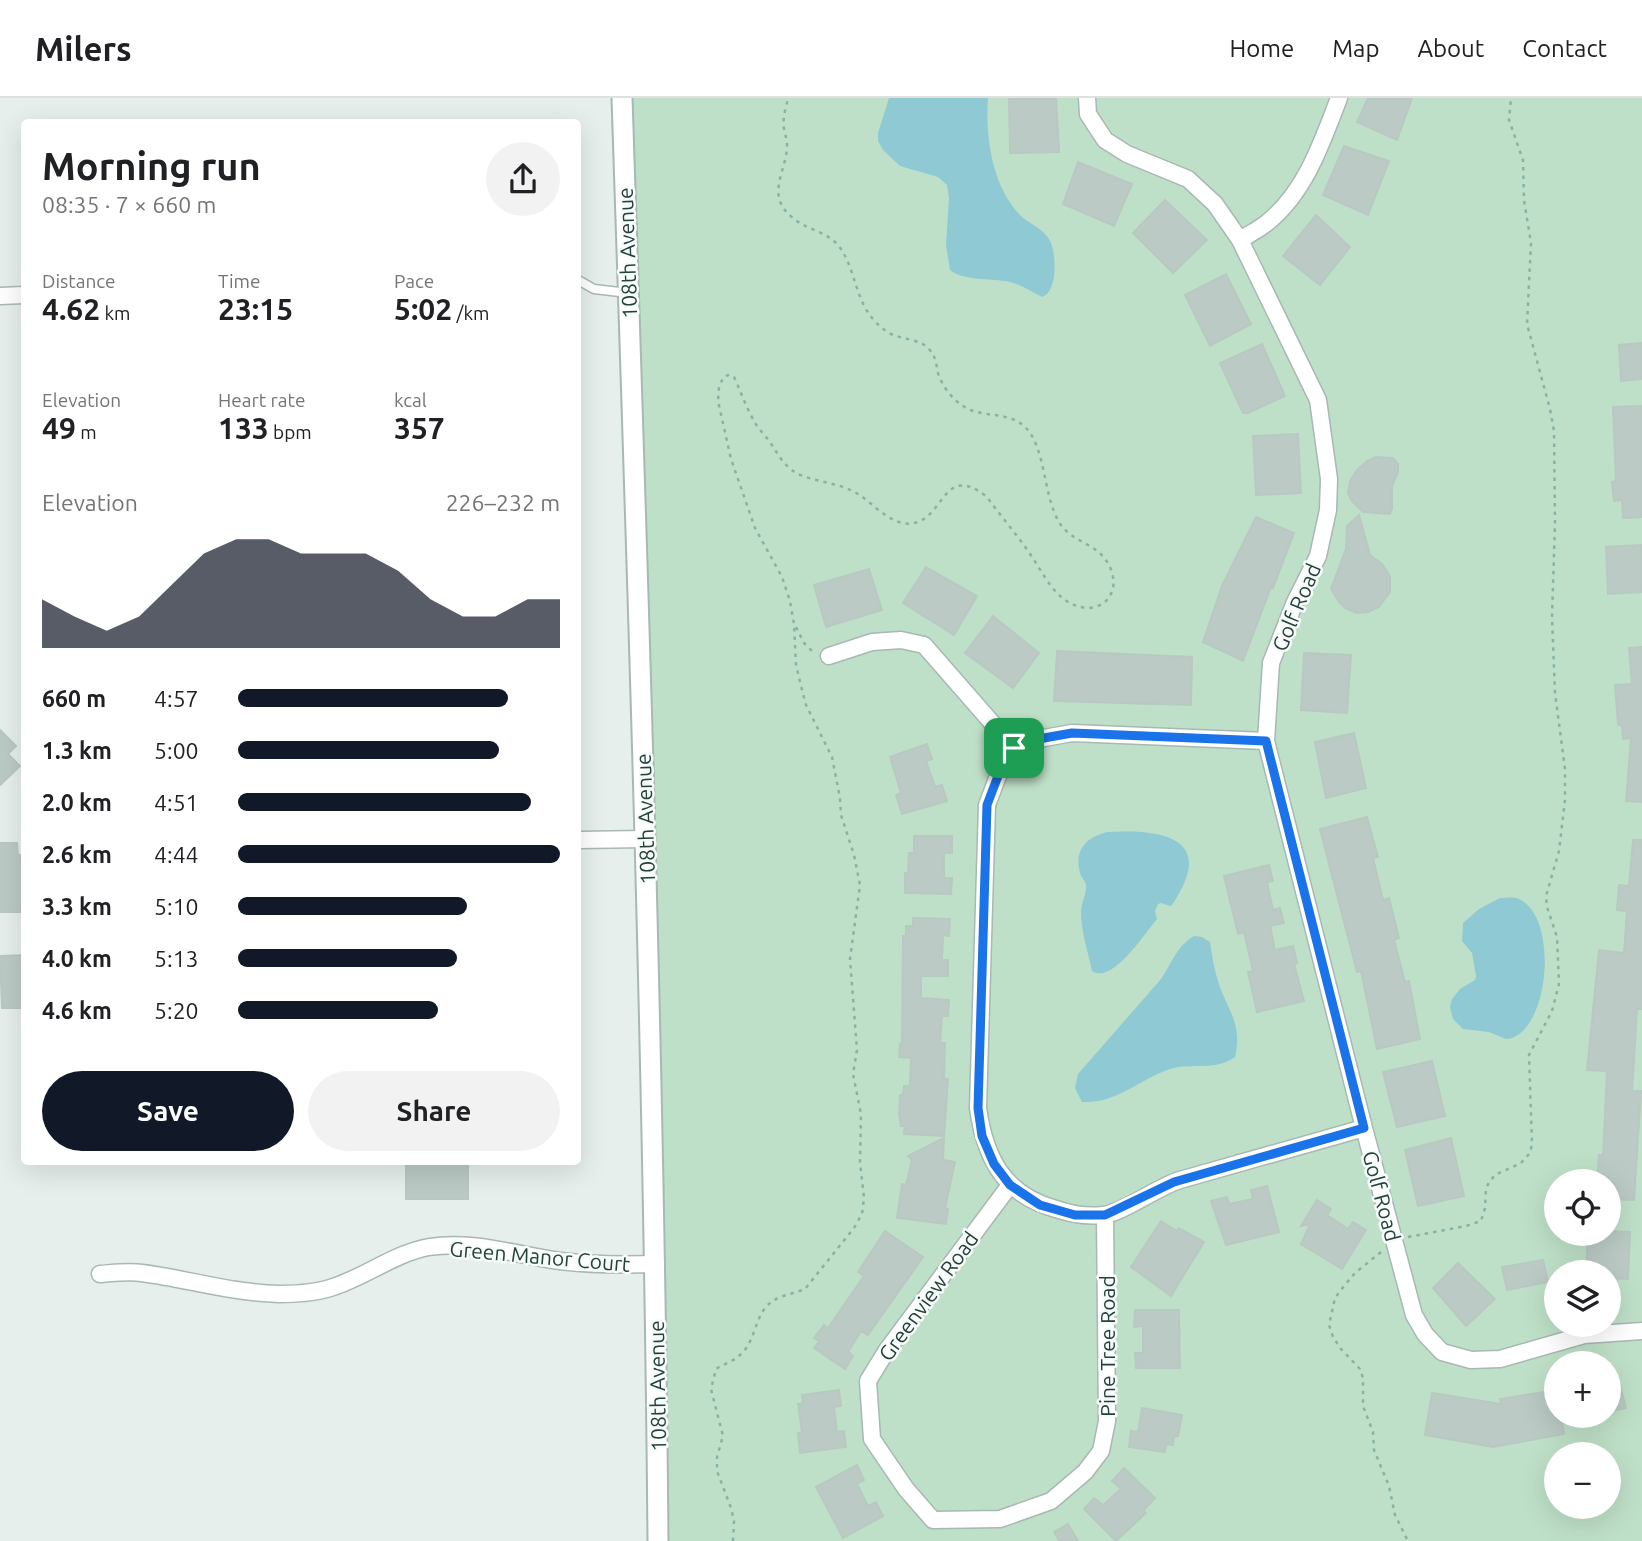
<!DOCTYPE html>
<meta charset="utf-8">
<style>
body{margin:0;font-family:Ubuntu,sans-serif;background:#f2f2f2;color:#202124;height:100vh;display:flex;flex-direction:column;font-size:26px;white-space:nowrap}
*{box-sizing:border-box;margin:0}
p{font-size:23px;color:#757577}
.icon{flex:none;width:38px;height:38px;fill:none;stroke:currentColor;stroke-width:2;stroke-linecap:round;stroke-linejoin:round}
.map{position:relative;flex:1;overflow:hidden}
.side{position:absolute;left:21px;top:21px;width:560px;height:1046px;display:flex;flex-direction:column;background:#fff;border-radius:7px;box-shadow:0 7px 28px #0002}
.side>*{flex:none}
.buttons{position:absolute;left:1544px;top:1071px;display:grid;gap:14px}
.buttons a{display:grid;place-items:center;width:77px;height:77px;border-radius:50%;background:#fff;box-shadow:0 7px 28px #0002;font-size:35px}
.pin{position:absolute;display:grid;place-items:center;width:60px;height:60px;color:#fff;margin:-30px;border-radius:14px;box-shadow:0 4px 10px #0006}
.round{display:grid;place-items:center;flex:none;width:74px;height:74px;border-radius:37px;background:#f2f2f2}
.headline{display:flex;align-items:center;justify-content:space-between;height:119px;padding:0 21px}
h1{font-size:38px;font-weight:600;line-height:52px}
.metrics{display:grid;grid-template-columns:repeat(3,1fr);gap:10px;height:119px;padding:7px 21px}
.metrics div{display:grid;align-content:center}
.metrics b{font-size:30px;font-weight:600}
.metrics small{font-size:19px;font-weight:400}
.metrics p{font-size:19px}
.chart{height:196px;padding:14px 21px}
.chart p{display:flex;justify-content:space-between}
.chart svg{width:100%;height:126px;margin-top:7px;fill:#111827;opacity:.7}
.action{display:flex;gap:14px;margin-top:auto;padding:14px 21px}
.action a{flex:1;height:80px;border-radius:42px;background:#111827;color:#fff;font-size:28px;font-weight:600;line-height:80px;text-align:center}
.action a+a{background:#f2f2f2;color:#202124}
ul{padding:0 21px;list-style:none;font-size:23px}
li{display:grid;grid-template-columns:112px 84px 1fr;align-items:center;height:52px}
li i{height:18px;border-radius:9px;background:#111827}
header{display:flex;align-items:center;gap:42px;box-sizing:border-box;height:98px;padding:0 35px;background:#fff;border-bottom:2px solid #e0e0e0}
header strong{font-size:33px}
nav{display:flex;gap:38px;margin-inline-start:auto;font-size:24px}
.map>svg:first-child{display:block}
.green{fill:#bfe0c8;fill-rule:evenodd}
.water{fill:#8ec9d4}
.building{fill:#bbcac4;stroke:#b8c9c2;stroke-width:2}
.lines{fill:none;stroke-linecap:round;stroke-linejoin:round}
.service-casing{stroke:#a8b8b2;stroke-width:11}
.minor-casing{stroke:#a8b8b2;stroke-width:19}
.tertiary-casing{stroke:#a8b8b2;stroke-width:23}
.path{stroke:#86b3a5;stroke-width:2.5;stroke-dasharray:3.5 5;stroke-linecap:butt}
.service{stroke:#fff;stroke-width:8}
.minor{stroke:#fff;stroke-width:16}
.tertiary{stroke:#fff;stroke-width:19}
.route-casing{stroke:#fff;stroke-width:14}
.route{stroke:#1a73e8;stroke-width:9}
.labels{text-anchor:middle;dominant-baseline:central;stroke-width:5;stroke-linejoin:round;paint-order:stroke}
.street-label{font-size:21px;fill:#24423a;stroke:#f7fbf9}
</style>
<header>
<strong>Milers</strong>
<nav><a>Home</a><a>Map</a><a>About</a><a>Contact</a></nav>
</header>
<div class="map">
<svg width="1642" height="1443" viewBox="0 0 1642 1443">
<rect width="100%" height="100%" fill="#e6efeb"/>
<path class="green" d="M622,0H1642V1443H667ZM1556,1083H1608V1136H1556ZM1556,1174H1608V1227H1556ZM1556,1265H1608V1318H1556ZM1556,1356H1608V1409H1556Z"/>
<path class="water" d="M889,0H988C985,38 992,87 1019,116C1029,127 1045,130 1051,145C1056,158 1058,193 1042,199C1030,193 1019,185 1005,183C991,181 961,182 950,172L946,147L949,100L947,87L938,79L900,68L883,52L878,43V35Z
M1107,734C1162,731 1218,739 1172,807L1170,808L1161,805L1158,806L1155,813L1157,821C1145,835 1112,887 1092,873C1088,853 1081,834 1081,814C1081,805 1087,795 1086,787C1085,783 1083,781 1081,778C1073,754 1084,740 1107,734Z
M1500,800C1504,800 1512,799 1516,800C1560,813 1551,937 1506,941L1489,934L1463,931L1453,921L1450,909L1452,901L1460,891L1475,882L1476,878L1472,855L1462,843L1463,825L1479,811Z
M1194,838L1202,839L1210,844C1212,857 1214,871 1218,883C1227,912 1243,925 1235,959C1214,974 1192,964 1170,971C1139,981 1117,1006 1082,1004L1075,990L1078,976L1161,881C1172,865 1176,849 1194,838Z"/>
<path class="building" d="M1009,0H1056L1059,54L1010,55Z
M1368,0H1412L1397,42L1357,24Z
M1344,48L1389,63L1368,117L1323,97Z
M1078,64L1132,86L1114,128L1063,106Z
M1165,102L1207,142L1173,175L1133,135Z
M1316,117L1350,149L1320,187L1283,158Z
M1226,176L1251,226L1210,248L1185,197Z
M1642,245V281L1621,283L1619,247Z
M1262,246L1285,298L1248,315H1243L1220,265Z
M1642,308V419L1623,420L1622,402L1614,403L1612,384L1616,383L1613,309Z
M1298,336L1301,395L1256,397L1253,338Z
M1376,359L1393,360L1398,366V374L1392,388V411L1390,416L1363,414L1351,402L1348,395L1350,383L1357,372L1367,363Z
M1359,417L1370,457L1382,466L1390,478V494L1379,509L1368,514L1357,515L1346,511L1339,504L1331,491L1346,451L1347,428Z
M1256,419L1294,435L1273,490L1271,489L1243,563L1203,544L1222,488Z
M1642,447V494L1608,496L1606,449Z
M926,469L977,498L954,537L903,505Z
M869,471L882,512L826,529L814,487Z
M993,518L1039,555L1013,590L965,555Z
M1642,549V704L1626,703L1631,640L1623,641L1622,627H1618L1615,587L1632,586L1629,550Z
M1057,553L1192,559L1191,607L1054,603Z
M1304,555L1351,557L1347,615L1301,612Z
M0,632L16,648L8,656L20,668L0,687Z
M1354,635L1366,690L1326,700L1315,644Z
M927,646L932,661L926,663L935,689L942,687L947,703L902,716L896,697L901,695L890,659Z
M1367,719L1378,759L1373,760L1383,802L1389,800L1399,840L1394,842L1405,884L1409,883L1420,941L1377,951L1361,873L1357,874L1320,731Z
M914,738H952V755H944V780H952L951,796L905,795V775H908L909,755H914Z
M1633,742H1642V911H1637L1632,993H1641L1634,1102L1608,1101V1083H1597L1599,1057H1603L1607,973L1587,972L1599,852L1624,855L1627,813L1617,812L1619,787L1629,788Z
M0,745H17L18,757H21V814H0Z
M1269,767L1273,783L1267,784L1273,812L1280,810L1284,825L1270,828L1275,852L1293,848L1297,865L1294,866L1304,903L1257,914L1248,874L1253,873L1244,834L1238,836L1224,778Z
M913,820L950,821L949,838L943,837L942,862H948V878H921V900L949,902L948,918H942L940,945H945L944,981H948L944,1038L904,1036L905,1028H901L899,1017L900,997H903L904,988H910L911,960L899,959L900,946L902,947L903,838H906V828H913Z
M24,857V910H2L0,858Z
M1432,963L1445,1018L1397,1029L1383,974Z
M944,1040L943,1062L955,1064L945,1110L948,1111L946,1126L897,1120L902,1086L906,1087L912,1062L908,1058Z
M1451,1040L1464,1098L1418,1108L1405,1052Z
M406,1064H468V1101H406Z
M1267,1088L1279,1134L1226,1147L1211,1103L1227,1099L1229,1106L1253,1101L1251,1092Z
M1317,1102L1331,1111L1327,1117L1348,1131L1353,1124L1366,1132L1342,1171L1301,1146L1310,1126L1301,1128Z
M1161,1123L1177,1133L1179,1130L1204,1144L1171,1198L1131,1169Z
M885,1133L923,1159L868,1237L861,1233L848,1254L853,1258L845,1271L814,1250L819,1243L814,1240L824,1227L828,1230L864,1178L858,1174Z
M1608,1133L1630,1134L1628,1181L1608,1180V1174H1586L1588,1136H1608Z
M1543,1162L1548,1184L1507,1192L1502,1169Z
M1458,1165L1495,1201L1466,1228L1433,1190Z
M1135,1212H1179L1180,1270H1136L1135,1255H1143V1228L1134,1229Z
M1618,1280L1626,1310L1608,1314V1283Z
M839,1292L841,1308L834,1309L837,1334L844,1333L846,1349L800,1355L798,1335L802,1334L798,1306L803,1305L802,1297Z
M1556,1292V1318H1561L1564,1336L1493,1349L1425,1337L1432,1295L1501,1306L1500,1301Z
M1142,1310L1182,1317L1178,1338H1174L1173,1347L1166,1346L1165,1354L1129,1349L1131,1333L1138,1334Z
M857,1367L864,1382L857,1386L868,1408L876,1404L883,1418L843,1440L816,1389Z
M1124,1370L1155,1400L1143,1413L1146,1415L1116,1443L1084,1411L1094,1400L1103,1407L1121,1391L1112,1383Z
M1068,1426L1078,1443H1059L1054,1434Z"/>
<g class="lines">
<g class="service-casing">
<path id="service" d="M578,182L594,191L628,195"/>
</g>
<g class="minor-casing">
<path id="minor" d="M1087,0L1088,16L1105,42L1127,56L1188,81L1215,106L1240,142L1318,302L1329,381L1328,412L1318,458L1295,504L1271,565L1266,643L1364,1030L1414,1217L1425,1236L1442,1254L1471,1262L1500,1261L1584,1237L1642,1233
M1240,142C1249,136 1260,131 1268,124C1306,93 1322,44 1339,0
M0,198L24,197
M829,558L872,544L901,542L924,547L1014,650
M1266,643L1072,635L1044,640L1014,650L998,678L987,707L978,1010C985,1060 1004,1097 1056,1111C1071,1116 1087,1119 1103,1117C1123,1115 1157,1089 1180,1082C1241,1065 1303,1047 1364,1030
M578,742L645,741
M1010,1087L887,1252L868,1283L872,1341L906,1391L933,1422L1000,1421L1051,1403L1085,1374L1101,1353L1107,1323L1105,1117
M100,1176C114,1175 129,1173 142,1175C188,1181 232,1195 279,1196C298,1196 318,1195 336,1188C368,1177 396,1155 429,1149C473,1142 517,1157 560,1163C592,1167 624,1167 656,1166"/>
</g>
<g class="tertiary-casing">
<path id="tertiary" d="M622,0C638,481 654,962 658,1443"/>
</g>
<path class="path" d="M796,529L804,545L814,555
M1408,1139L1466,1128L1481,1123L1485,1110L1486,1090L1490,1083L1495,1077L1521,1065L1530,1055L1532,1046L1529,957L1552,913L1559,886L1557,839L1547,809L1546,798L1559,753L1565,702V671L1555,595L1552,519L1555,425L1554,333L1550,311L1527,226L1531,145L1524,102L1523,62L1509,22L1511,0
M1381,1154L1355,1175L1344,1188L1335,1200L1329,1227L1333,1239L1341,1251L1360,1271L1363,1280V1308L1373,1334L1374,1352L1389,1388L1395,1417L1408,1443
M733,1443L734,1423L731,1410L717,1373V1359L723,1338L711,1291L716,1271C724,1266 734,1263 740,1257C755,1244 754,1223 766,1209C776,1197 791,1197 805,1191L854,1130L862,1116L864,1100L860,1064L861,1016L853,976L857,952L850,861L860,787L854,757L841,717L840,700L832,659L806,607L801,588L796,567L794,526L790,503L782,479L755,430L731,361L718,303L719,289L723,280L728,277L734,279C741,294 746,309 754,323C758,331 765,337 770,344C779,358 786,372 803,378C822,385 840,385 858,396C874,406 893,430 914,425C945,419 943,364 987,399C1002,420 1020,440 1034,462C1048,483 1058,507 1087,510C1093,510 1101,508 1106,503C1112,496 1115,488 1113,479C1106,444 1073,448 1059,424C1043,397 1046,351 1026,330C1009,312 982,321 963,308C952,301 942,288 938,275C936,265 936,259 929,251C920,240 898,242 886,233C854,210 859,179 841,151C829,133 808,133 793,120C764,97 787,74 787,47C787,41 785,37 784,31C782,21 786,10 788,0"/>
<use href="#service" class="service"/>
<use href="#minor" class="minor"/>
<use href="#tertiary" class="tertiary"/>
</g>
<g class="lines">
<g class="route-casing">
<path id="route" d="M1072,635L1266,643L1364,1030L1174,1084L1105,1117H1075L1040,1107L1010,1087L994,1066L982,1038L978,1010L987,707L998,678L1014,650L1044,640Z"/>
</g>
<use href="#route" class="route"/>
</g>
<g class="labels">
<g class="street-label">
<text transform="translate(627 155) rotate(-92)">108th Avenue</text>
<text transform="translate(1296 509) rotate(-67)">Golf Road</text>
<text transform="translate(645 721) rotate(-92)">108th Avenue</text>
<text transform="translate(1382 1098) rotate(75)">Golf Road</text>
<text transform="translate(540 1158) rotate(5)">Green Manor Court</text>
<text transform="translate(928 1198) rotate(-54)">Greenview Road</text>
<text transform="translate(1107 1248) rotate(-90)">Pine Tree Road</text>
<text transform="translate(657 1288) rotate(-91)">108th Avenue</text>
</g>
</g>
</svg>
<div class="buttons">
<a><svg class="icon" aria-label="locate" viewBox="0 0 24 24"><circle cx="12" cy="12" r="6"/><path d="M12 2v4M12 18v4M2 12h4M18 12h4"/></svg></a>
<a><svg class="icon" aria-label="layers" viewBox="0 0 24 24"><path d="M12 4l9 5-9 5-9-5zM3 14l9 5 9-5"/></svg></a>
<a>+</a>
<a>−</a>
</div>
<div class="pin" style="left:1014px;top:650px;background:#1e9e55"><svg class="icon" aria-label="arrive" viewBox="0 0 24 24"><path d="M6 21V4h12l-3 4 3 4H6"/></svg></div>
<section class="side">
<div class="headline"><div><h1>Morning run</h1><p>08:35 · 7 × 660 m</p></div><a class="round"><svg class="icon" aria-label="share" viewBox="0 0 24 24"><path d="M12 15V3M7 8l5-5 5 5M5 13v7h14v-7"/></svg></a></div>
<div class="metrics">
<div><p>Distance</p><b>4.62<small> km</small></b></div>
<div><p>Time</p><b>23:15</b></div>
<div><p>Pace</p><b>5:02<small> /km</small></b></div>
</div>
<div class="metrics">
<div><p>Elevation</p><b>49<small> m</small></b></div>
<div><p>Heart rate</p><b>133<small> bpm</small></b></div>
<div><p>kcal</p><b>357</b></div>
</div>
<div class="chart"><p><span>Elevation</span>226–232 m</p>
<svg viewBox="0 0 160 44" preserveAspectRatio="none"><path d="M0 44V27L10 33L20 38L30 33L40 22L50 11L60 6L70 6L80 11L90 11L100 11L110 17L120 27L130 33L140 33L150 27L160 27V44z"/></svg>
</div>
<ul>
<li><b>660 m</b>4:57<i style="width:84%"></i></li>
<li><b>1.3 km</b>5:00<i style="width:81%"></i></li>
<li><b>2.0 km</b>4:51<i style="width:91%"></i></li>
<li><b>2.6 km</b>4:44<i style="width:100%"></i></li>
<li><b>3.3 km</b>5:10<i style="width:71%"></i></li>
<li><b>4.0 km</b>5:13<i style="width:68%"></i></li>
<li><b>4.6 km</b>5:20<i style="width:62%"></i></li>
</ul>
<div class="action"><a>Save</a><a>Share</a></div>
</section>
</div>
